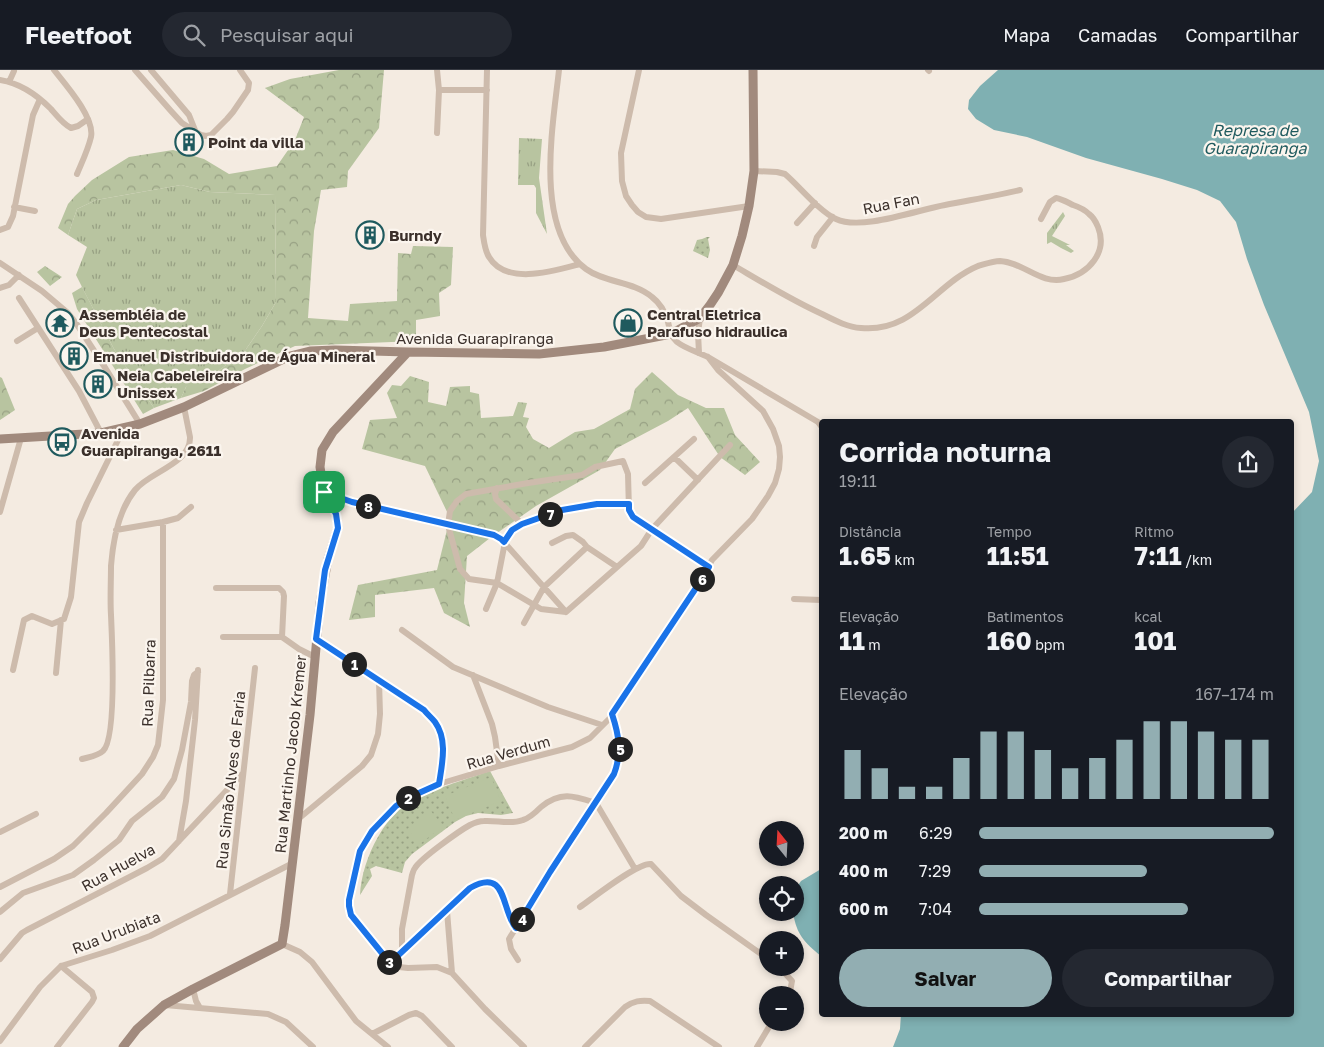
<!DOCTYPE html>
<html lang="pt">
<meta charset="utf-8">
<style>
body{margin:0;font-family:"Golos Text",sans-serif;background:#242831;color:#f1f3f6;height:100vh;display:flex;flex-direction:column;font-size:19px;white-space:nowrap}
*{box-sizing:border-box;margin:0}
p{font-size:16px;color:#9ea1a6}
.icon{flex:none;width:28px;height:28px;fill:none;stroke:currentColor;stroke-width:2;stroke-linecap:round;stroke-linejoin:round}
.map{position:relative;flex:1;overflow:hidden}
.panel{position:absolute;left:819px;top:349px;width:475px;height:598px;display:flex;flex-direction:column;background:#171b24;border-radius:5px;box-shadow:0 2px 8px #0003}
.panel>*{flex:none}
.needle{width:32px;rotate:342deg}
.tools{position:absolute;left:759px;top:751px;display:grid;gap:10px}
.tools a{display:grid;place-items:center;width:45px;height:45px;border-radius:50%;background:#171b24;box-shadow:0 2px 8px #0003;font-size:25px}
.pin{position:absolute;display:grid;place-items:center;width:42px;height:42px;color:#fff;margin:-21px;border-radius:10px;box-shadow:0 2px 8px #0006}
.km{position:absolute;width:25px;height:25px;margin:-12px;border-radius:50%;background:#222;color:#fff;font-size:14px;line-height:25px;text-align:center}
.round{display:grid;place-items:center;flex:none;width:52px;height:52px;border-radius:26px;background:#242831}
.headline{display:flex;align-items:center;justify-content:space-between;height:85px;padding:0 20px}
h1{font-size:28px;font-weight:700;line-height:38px}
.figures{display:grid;grid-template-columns:repeat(3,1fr);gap:8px;height:85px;padding:5px 20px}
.figures div{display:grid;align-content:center}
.figures b{font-size:25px;font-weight:700}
.figures small{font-size:14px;font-weight:400}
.figures p{font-size:14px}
.chart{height:140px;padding:10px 20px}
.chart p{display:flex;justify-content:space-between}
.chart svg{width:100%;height:90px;margin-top:5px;stroke:#92aeb2;stroke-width:6}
.primary-button{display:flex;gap:10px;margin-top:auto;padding:10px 20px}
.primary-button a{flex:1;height:58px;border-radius:30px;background:#92aeb2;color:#111;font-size:20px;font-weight:700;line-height:58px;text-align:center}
.primary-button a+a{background:#242831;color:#f1f3f6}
ul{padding:0 20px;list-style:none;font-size:16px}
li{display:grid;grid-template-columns:80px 60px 1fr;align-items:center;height:38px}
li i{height:12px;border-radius:6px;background:#92aeb2}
header{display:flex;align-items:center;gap:30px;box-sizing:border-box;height:70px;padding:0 25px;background:#171b24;border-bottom:1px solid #363941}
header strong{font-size:24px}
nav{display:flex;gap:28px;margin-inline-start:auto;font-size:18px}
.search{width:350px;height:45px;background:#242831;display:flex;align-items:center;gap:12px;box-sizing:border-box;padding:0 18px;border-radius:28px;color:#9ea1a6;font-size:19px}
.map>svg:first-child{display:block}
.grass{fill:url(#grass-tufts)}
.forest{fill:url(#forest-crowns)}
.park{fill:url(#park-dots)}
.pitch{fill:#b8c4a0}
.water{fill:#7fb0b2}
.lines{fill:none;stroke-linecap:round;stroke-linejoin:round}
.street{stroke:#cdbbac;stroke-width:6}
.secondary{stroke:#a18a7d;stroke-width:9}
.route-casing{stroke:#fff;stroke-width:10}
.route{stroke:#1a73e8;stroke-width:6}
.labels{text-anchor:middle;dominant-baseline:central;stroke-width:4.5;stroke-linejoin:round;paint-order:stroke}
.poi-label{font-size:15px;font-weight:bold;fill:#3b302b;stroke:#fbf5ee;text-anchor:start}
.street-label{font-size:15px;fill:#3b302b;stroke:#fbf5ee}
.water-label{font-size:16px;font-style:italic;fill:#1f5a5e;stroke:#fbf5ee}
</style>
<header>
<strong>Fleetfoot</strong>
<div class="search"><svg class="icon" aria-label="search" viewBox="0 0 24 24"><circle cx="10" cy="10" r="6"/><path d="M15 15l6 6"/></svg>Pesquisar aqui</div>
<nav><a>Mapa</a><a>Camadas</a><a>Compartilhar</a></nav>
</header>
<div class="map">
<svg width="1324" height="977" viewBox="0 0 1324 977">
<defs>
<pattern id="grass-tufts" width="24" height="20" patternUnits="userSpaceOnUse" patternTransform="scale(1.25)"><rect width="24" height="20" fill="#b8c4a0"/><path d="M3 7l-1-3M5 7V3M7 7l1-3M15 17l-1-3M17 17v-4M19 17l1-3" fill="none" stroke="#97a083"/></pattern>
<pattern id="forest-crowns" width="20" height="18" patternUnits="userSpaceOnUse" patternTransform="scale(1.25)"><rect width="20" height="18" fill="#b8c4a0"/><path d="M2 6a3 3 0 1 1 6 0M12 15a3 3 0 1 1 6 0" fill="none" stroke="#97a083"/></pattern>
<pattern id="park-dots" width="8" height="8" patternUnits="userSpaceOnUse" patternTransform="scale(1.25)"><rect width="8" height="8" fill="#b8c4a0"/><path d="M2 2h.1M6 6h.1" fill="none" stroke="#97a083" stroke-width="1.8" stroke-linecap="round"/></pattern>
</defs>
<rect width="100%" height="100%" fill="#f4ebe1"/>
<path class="grass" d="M519,68L542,69L539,108L547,164L536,143V118L534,115H518Z
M181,115L210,122L275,125L276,232L262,256L244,282L218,301L186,317L181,328L154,338L114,279L86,225L76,205L87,177L68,165L77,139L96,130Z
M1063,142L1065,146L1052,166L1070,175H1066L1074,181L1071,183L1061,178L1051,172L1047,174V163Z"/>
<path class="forest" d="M339,0H384L379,58L348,101L347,117L321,120L314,161L308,248L348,251L350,234L397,231L398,183L411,184L413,176L453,177L451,215L439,223L440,246L416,250V271L295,276L245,299L204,321L181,328L186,317L200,300L218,301L244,282L262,256L276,232L275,125L210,122L181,115L96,130L77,139L68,165L58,158L68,134L75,126L92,110L129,87L173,80L204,89L229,104L277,96L295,70L304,47L265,18L290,9Z
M45,196L62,207L50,216L37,202Z
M82,217L114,279L154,338L143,344L77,239L72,223Z
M652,302L678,325L706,338H724L735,365L760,392L745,405L720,387L688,338L668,351L615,379L600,400L536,436L490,468L467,486L464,533L470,557L444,543L434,518L375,525V547L349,550L358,515L437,500L450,448L425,396L362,379L370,350L397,348L387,323L392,315L401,316L410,306L429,312L428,332L446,336L450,317L470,316V322L479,324L481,348L513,346L518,332L527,333L523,347L529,348L526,357L533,369L549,378L575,362L594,359L630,339L635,319Z
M0,307L2,308L15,340L0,350Z"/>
<path class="park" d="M707,167H710L708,169L710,180L708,188L693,181L697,170L702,169Z
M490,701L513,743L501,745L478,743L466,746L455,752L412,784L405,792L402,803L376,796L370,799L372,806L360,825C362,788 386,740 421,724C428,720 436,719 443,717C459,711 475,706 490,701Z"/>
<path class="pitch" d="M491,707L501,731L455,750L445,726Z
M430,740L443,756L420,774L407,759Z"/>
<path class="water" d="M998,0H1324V977H893L900,959L901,944H1291V444L1312,422L1319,391L1309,342L1264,235L1247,189L1236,152L1220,131L1197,120L1162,109L1086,88L1027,67L994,60L976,49L968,39L969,30L980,16Z
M821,799V886C804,872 797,865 793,843L795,842V820L801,811Z"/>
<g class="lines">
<path class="street" d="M54,0C66,15 95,48 91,67C88,80 82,92 77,104
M135,0L171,41L182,53L201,65L206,66L211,65L227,49L233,42L248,20L249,13L240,0
M151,0L189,45L195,60
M487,0L483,165C484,172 485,181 489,187C506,216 554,201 580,194
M559,0C553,56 533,160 586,199C605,213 633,211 652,227C660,233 665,242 668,252C670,260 671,267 677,272C686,279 698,282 708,287L818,352L821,356
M639,0L621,83L622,111L626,126L632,135L638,142L646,147L661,149L749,136
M928,0L929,1
M0,10C19,13 37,25 51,39C57,46 63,54 71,58L78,56L88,49
M9,12L14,1
M439,20H487
M437,63L439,20L437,0
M754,101L777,102L785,104C800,117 819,141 836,149C861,161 917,140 945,135C970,130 995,126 1020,120
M14,137L35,141
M797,153L815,133
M0,160L8,157L13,146L33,45L40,29
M814,176L817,167L833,147
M0,193L42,221L68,243L76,253L104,296L140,354
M733,195C762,212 791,230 822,244C834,250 847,257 861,258C914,263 935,214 978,196C985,194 993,191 1000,191C1023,192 1041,215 1064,209C1089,204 1108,182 1098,157C1096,152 1093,147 1089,144C1085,140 1079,137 1073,135C1067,132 1062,129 1056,128L1050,132L1041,149
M0,218L9,215L19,205
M19,228L79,321L101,363
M17,271L38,258
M699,283L698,263L700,248
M674,387L698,410
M645,413L694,369
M324,422L352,432L494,465L501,469L566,542L641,476L652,459L730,375
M0,442L21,368
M522,454L562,440L597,434H629
M116,460L163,452
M552,473L566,466L573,465L583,472L587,477L617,497
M216,518H279L283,522L284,526L282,567
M794,529L821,530
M486,539L497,513L505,472L512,460L522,454L496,429L495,424L497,418
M566,542L541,539L497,513L469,509L460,499L448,455L450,441L457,431L466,424L528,413L582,405L595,397L623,391L628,404L629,440L633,447L709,497
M524,553L544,517L587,477
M402,560L453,597L548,637L602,655
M223,567H282L299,579L315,587
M316,569L424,640C427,644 432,648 435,652C448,670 442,694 439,714
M13,600L24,550L32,546L52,554L64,549L71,527L79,452L87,433L124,358
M56,603L61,550
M473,605L492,654L495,667L499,696
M82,689C89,687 98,686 103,681C117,668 112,567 111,545C110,529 111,512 111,496C113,470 118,441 135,420C149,402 191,394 190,367L184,337
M596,733L635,799
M297,750L362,696L371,685L378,664L380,644L379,611
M0,762L36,744
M179,771L186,731L195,650L198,600
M0,817L54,789L73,776L106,743L142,704L153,687L158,675L163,630V452L178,448L191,437
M230,824L255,598
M580,837C593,828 638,792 651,794L681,826L706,845L768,889
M447,841L452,903
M0,842L23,823L73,805L94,790L119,770L132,751L162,727L174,709L182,680L191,632L192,611L194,605L198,602
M282,874L300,882L312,892L356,951L388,977
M402,881V859L412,805C413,803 413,800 415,798C420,789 459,761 470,755C474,753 479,751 484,751C497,750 510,755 523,750C530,748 536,742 541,737C561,721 574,726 596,733
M0,889L22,863L27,860L147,798L162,789L243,703
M518,890L511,879L509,869L550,802L614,704C623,683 619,665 612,645
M390,893L470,818C508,796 502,841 516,859
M780,898L792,911L790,922L789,925
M193,919L196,931L200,938
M165,935L268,944L286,952L313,977
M372,964L409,945L416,943L422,946L452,977
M0,971L40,917L61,896L112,880L150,866L293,793
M57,977L92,932L94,928L92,922L61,896
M524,977L485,939L452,903L437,897L408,898L399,897L390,893L355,851L349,840V830L361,781L373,761L388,744L396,736L410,727L439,714L499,696L572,677L590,668L610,648L698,515L712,490L752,449L768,426L775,413L779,399L780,387L779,376L773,359L763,341L718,300L708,287
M585,977L625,937C634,931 640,930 650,931L719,977
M757,977L772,952"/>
<path class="secondary" d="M0,369L101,363L140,354L184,337L290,286L310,281L335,280L408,282L539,284L604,277L671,264L700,248L710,235L718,223L733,195L742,166L749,136L754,101L753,0
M123,977L137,959L164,935L193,919L282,874L285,855L310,645L320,533L328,489L338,458L336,444L324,422L320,397L322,380L333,362L408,282"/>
</g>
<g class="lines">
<g class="route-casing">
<path id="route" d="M324,422L352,432L494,465L501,469L504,472L512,460L522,454L562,440L597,434H629V440L633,447L709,497L698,515L612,644C619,665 622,683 614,704L550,802L516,858C501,841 508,796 470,818L390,893L351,845L349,836V830L360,781L372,761L396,736L410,727L439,714C442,694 448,670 435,652C432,648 427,644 424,640L316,569L325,500L338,458L336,444Z"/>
</g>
<use href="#route" class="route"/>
</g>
<defs>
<g id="building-ring" transform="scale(1.4375)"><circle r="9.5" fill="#fbf5ee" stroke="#1f5a5e" stroke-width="1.5"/><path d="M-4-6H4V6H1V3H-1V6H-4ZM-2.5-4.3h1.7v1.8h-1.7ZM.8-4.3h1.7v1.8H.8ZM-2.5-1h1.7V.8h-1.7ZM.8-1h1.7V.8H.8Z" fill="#1f5a5e"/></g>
<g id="temple-ring" transform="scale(1.4375)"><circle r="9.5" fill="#fbf5ee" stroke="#1f5a5e" stroke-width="1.5"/><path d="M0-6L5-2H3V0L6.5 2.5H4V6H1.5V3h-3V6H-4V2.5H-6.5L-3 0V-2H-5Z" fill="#1f5a5e"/></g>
<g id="shop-ring" transform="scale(1.4375)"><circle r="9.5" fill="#fbf5ee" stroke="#1f5a5e" stroke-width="1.5"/><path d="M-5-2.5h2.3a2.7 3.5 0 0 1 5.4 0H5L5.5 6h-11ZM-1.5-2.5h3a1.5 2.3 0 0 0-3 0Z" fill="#1f5a5e"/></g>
<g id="bus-ring" transform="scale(1.4375)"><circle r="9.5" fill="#fbf5ee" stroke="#1f5a5e" stroke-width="1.5"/><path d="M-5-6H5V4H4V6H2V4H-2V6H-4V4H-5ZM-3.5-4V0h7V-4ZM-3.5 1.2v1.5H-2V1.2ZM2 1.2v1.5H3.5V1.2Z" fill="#1f5a5e"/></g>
</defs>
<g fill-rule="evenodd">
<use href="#building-ring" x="189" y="72"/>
<use href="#building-ring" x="370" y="165"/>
<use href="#temple-ring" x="60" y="253"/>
<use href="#shop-ring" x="628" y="253"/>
<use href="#building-ring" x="74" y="286"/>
<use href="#building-ring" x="98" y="314"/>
<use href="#bus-ring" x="62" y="372"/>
</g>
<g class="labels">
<g class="poi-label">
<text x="208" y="72">Point da villa</text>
<text x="389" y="165">Burndy</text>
<text x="79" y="244">Assembléia de<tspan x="79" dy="17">Deus Pentecostal</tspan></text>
<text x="647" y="244">Central Eletrica<tspan x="647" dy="17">Parafuso hidraulica</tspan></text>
<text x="93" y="286">Emanuel Distribuidora de Água Mineral</text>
<text x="117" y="305">Neia Cabeleireira<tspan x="117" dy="17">Unissex</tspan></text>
<text x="81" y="363">Avenida<tspan x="81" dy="17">Guarapiranga, 2611</tspan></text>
</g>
<g class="street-label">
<text transform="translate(891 133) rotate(-11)">Rua Fan</text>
<text x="475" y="268">Avenida Guarapiranga</text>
<text transform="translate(148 613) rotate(-88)">Rua Pilbarra</text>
<text transform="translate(508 682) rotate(-16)">Rua Verdum</text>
<text transform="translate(290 684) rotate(-84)">Rua Martinho Jacob Kremer</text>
<text transform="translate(230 710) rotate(-84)">Rua Simão Alves de Faria</text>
<text transform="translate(118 797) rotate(-29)">Rua Huelva</text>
<text transform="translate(116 862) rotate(-21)">Rua Urubiata</text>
</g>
<g class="water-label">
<text x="1255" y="60">Represa de<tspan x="1255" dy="18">Guarapiranga</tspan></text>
</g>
</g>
</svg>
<div class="tools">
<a><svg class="needle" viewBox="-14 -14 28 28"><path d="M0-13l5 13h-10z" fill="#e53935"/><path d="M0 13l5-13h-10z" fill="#9ea1a6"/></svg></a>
<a><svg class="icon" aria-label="locate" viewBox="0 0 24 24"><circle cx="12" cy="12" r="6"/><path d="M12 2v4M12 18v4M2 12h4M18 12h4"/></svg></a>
<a>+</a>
<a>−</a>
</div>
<div class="pin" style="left:324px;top:422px;background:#1e9e55"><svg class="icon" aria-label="arrive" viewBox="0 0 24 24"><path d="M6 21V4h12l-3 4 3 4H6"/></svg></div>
<b class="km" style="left:354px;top:594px">1</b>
<b class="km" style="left:408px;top:728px">2</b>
<b class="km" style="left:389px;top:892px">3</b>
<b class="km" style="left:522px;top:849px">4</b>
<b class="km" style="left:620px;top:679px">5</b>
<b class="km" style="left:702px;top:509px">6</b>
<b class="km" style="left:550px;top:444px">7</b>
<b class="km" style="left:368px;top:436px">8</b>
<section class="panel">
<div class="headline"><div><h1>Corrida noturna</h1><p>19:11</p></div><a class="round"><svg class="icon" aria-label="share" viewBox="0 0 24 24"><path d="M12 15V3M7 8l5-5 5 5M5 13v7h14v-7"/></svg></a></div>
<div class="figures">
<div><p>Distância</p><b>1.65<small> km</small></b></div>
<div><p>Tempo</p><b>11:51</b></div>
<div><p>Ritmo</p><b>7:11<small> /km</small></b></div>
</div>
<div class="figures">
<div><p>Elevação</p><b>11<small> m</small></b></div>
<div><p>Batimentos</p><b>160<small> bpm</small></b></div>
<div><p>kcal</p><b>101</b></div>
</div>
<div class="chart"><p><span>Elevação</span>167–174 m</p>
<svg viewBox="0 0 160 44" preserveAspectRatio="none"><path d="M5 44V20M15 44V29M25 44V38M35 44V38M45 44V24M55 44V11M65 44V11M75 44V20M85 44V29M95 44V24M105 44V15M115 44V6M125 44V6M135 44V11M145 44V15M155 44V15"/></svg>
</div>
<ul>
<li><b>200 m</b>6:29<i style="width:100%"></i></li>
<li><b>400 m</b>7:29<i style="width:57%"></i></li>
<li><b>600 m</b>7:04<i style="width:71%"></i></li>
</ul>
<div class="primary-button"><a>Salvar</a><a>Compartilhar</a></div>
</section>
</div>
